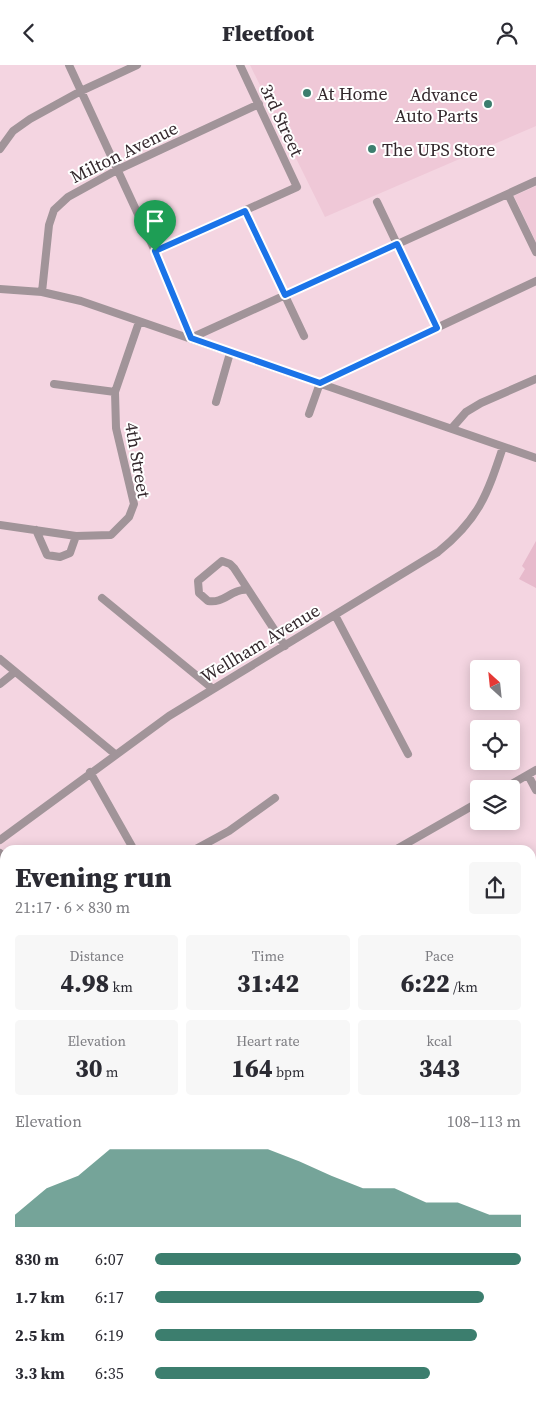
<!DOCTYPE html>
<meta charset="utf-8">
<style>
body{margin:0;font-family:"Source Serif 4",serif;background:#f7f7f7;color:#2b2b33;height:100vh;display:flex;flex-direction:column;font-size:19px;white-space:nowrap}
*{box-sizing:border-box;margin:0}
p{font-size:16px;color:#7c7c81}
.icon{flex:none;width:28px;height:28px;fill:none;stroke:currentColor;stroke-width:2;stroke-linecap:round;stroke-linejoin:round}
.map{position:relative;flex:1;overflow:hidden}
.side{position:absolute;left:0px;top:780px;width:536px;height:556px;display:flex;flex-direction:column;background:#fff;border-radius:15px 15px 0 0;box-shadow:0 2px 12px #0003}
.side>*{flex:none}
.needle{width:32px;rotate:333deg}
.buttons{position:absolute;left:470px;top:595px;display:grid;gap:10px}
.buttons a{display:grid;place-items:center;width:50px;height:50px;border-radius:5px;background:#fff;box-shadow:0 2px 12px #0003;font-size:25px}
.pin{position:absolute;display:grid;place-items:center;width:42px;height:42px;color:#fff;margin:-51px -21px;border-radius:50% 50% 50% 0;rotate:-45deg;box-shadow:0 0 5px #0007}
.pin .icon{rotate:45deg}
.round{display:grid;place-items:center;flex:none;width:52px;height:52px;border-radius:5px;background:#f7f7f7}
.overview{display:flex;align-items:center;justify-content:space-between;height:85px;padding:0 15px}
h1{font-size:28px;font-weight:800;line-height:38px}
.figures{display:grid;grid-template-columns:repeat(3,1fr);gap:8px;height:85px;padding:5px 15px}
.figures div{display:grid;align-content:center;border-radius:5px;background:#f7f7f7;text-align:center}
.figures b{font-size:25px;font-weight:800}
.figures small{font-size:14px;font-weight:400}
.figures p{font-size:14px}
.chart{height:140px;padding:10px 15px}
.chart p{display:flex;justify-content:space-between}
.chart svg{width:100%;height:90px;margin-top:5px;fill:#3c7e6e;opacity:.7}
ul{padding:0 15px;list-style:none;font-size:16px}
li{display:grid;grid-template-columns:80px 60px 1fr;align-items:center;height:38px}
li i{height:12px;border-radius:6px;background:#3c7e6e}
header{display:flex;justify-content:space-between;align-items:center;height:65px;padding:0 15px;background:#fff;font-size:22px;font-weight:800}
.map>svg:first-child{display:block}
.built{fill:#efc8d7}
.green{fill:#e7bacc}
.lines{fill:none;stroke-linecap:round;stroke-linejoin:round}
.stream{stroke:#66ad9b;stroke-width:2}
.minor{stroke:#a19499;stroke-width:8}
.route-casing{stroke:#fff;stroke-width:10}
.route{stroke:#1a73e8;stroke-width:6}
.poi-dot{fill:#3c7e6e;stroke:#fff;stroke-width:2}
.labels{text-anchor:middle;dominant-baseline:central;stroke-width:4;stroke-linejoin:round;paint-order:stroke}
.poi-label{font-size:18px;fill:#34282d;stroke:#fff;text-anchor:start}
.street-label{font-size:18px;fill:#34282d;stroke:#fff}
</style>
<header><svg class="icon" aria-label="back" viewBox="0 0 24 24"><path d="M15 5l-7 7 7 7"/></svg>Fleetfoot<svg class="icon" aria-label="person" viewBox="0 0 24 24"><circle cx="12" cy="8" r="4"/><path d="M4 21q1-7 8-7t8 7"/></svg></header>
<div class="map">
<svg width="536" height="1336" viewBox="0 0 536 1336">
<rect width="100%" height="100%" fill="#f4d5e1"/>
<path class="built" d="M250,0H536V61L325,152Z
M536,121V177L514,131Z"/>
<path class="green" d="M536,476V523L519,514L525,504L522,501Z
M536,1157V1336H442L449,1331H531V1158Z
M5,1208V1331H326L316,1336H0V1214Z"/>
<g class="lines">
<path class="stream" d="M531,1225L536,1219
M531,1275L536,1278"/>
<path class="minor" d="M69,0L155,186L191,273L536,116
M0,84L13,66L30,54L81,26L137,0
M508,129L536,187
M377,137L437,263
M245,146L304,271
M155,186L297,122L240,0
M0,224L42,227L81,236L536,393
M42,227L49,160L54,145L68,132L117,105L259,39
M54,319L115,327
M216,337L230,288
M309,349L320,318L536,216
M452,363L466,347L481,338L536,314
M0,460L76,471L111,470L129,452L134,439L116,363L115,327L139,257
M36,465L47,490L60,492L70,488L76,471
M248,525C232,523 224,539 208,536L199,528L198,516L222,496L230,499L234,503L285,581
M102,533L213,624
M335,550L408,689
M0,594L115,689
M0,619L15,607
M90,707L134,785
M528,710L536,725
M503,724L536,705
M0,775L169,651L438,487C479,454 487,430 503,382
M194,785L229,766L275,733
M395,785L479,737
M0,788L5,792
M531,837L536,835
M0,869L5,864
M0,1003L5,999
M0,1012L5,1018
M531,1032L536,1039
M0,1038L5,1035
M531,1095L536,1092
M0,1138L5,1144"/>
</g>
<g class="lines">
<g class="route-casing">
<path id="route" d="M245,146L285,230L397,179L437,263L320,318L191,273L155,186Z"/>
</g>
<use href="#route" class="route"/>
</g>
<g class="poi-dot">
<circle cx="307" cy="28" r="5"/>
<circle cx="488" cy="39" r="5"/>
<circle cx="372" cy="84" r="5"/>
</g>
<g class="labels">
<g class="poi-label">
<text x="317" y="28">At Home</text>
<text x="478" y="29" text-anchor="end">Advance<tspan x="478" dy="21">Auto Parts</tspan></text>
<text x="382" y="84">The UPS Store</text>
</g>
<g class="street-label">
<text transform="translate(282 55) rotate(65)">3rd Street</text>
<text transform="translate(124 87) rotate(-26)">Milton Avenue</text>
<text transform="translate(138 395) rotate(80)">4th Street</text>
<text transform="translate(260 578) rotate(-31)">Wellham Avenue</text>
</g>
</g>
</svg>
<div class="buttons">
<a><svg class="needle" viewBox="-14 -14 28 28"><path d="M0-13l5 13h-10z" fill="#e53935"/><path d="M0 13l5-13h-10z" fill="#7c7c81"/></svg></a>
<a><svg class="icon" aria-label="locate" viewBox="0 0 24 24"><circle cx="12" cy="12" r="6"/><path d="M12 2v4M12 18v4M2 12h4M18 12h4"/></svg></a>
<a><svg class="icon" aria-label="layers" viewBox="0 0 24 24"><path d="M12 4l9 5-9 5-9-5zM3 14l9 5 9-5"/></svg></a>
</div>
<div class="pin" style="left:155px;top:186px;background:#1e9e55"><svg class="icon" aria-label="arrive" viewBox="0 0 24 24"><path d="M6 21V4h12l-3 4 3 4H6"/></svg></div>
<section class="side">
<div class="overview"><div><h1>Evening run</h1><p>21:17 · 6 × 830 m</p></div><a class="round"><svg class="icon" aria-label="share" viewBox="0 0 24 24"><path d="M12 15V3M7 8l5-5 5 5M5 13v7h14v-7"/></svg></a></div>
<div class="figures">
<div><p>Distance</p><b>4.98<small> km</small></b></div>
<div><p>Time</p><b>31:42</b></div>
<div><p>Pace</p><b>6:22<small> /km</small></b></div>
</div>
<div class="figures">
<div><p>Elevation</p><b>30<small> m</small></b></div>
<div><p>Heart rate</p><b>164<small> bpm</small></b></div>
<div><p>kcal</p><b>343</b></div>
</div>
<div class="chart"><p><span>Elevation</span>108–113 m</p>
<svg viewBox="0 0 160 44" preserveAspectRatio="none"><path d="M0 44V38L10 25L20 19L30 6L40 6L50 6L60 6L70 6L80 6L90 12L100 19L110 25L120 25L130 32L140 32L150 38L160 38V44z"/></svg>
</div>
<ul>
<li><b>830 m</b>6:07<i style="width:100%"></i></li>
<li><b>1.7 km</b>6:17<i style="width:90%"></i></li>
<li><b>2.5 km</b>6:19<i style="width:88%"></i></li>
<li><b>3.3 km</b>6:35<i style="width:75%"></i></li>
</ul>
</section>
</div>
